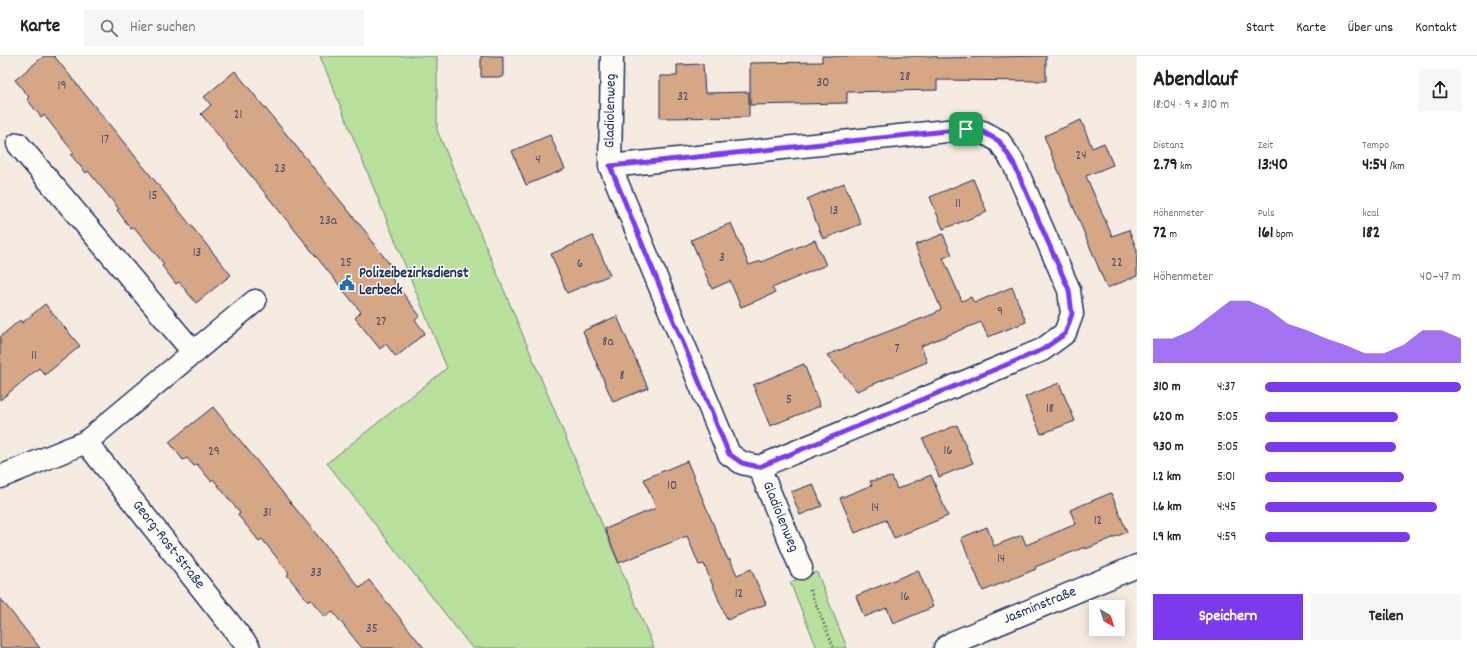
<!DOCTYPE html>
<html lang="de">
<meta charset="utf-8">
<style>
body{margin:0;font-family:Dekko,sans-serif;background:#f6f6f6;color:#222;height:100vh;display:flex;flex-direction:column;font-size:15px;white-space:nowrap}
*{box-sizing:border-box;margin:0}
p{font-size:13px;color:#767676}
.icon{flex:none;width:22px;height:22px;fill:none;stroke:currentColor;stroke-width:2;stroke-linecap:round;stroke-linejoin:round}
.map{position:relative;flex:1;overflow:hidden}
.details{display:flex;flex-direction:column;background:#fff;width:340px}
.details>*{flex:none}
.needle{width:26px;rotate:141deg}
.buttons{position:absolute;left:1089px;top:544px;display:grid;gap:8px}
.buttons a{display:grid;place-items:center;width:36px;height:36px;border-radius:0px;background:#fff;box-shadow:0 2px 10px #0003;font-size:20px}
.pin{position:absolute;display:grid;place-items:center;width:34px;height:34px;color:#fff;margin:-17px;border-radius:8px;box-shadow:0 2px 6px #0006}
.round{display:grid;place-items:center;flex:none;width:42px;height:42px;border-radius:0px;background:#f6f6f6}
.overview{display:flex;align-items:center;justify-content:space-between;height:68px;padding:0 16px}
h1{font-size:22px;font-weight:700;line-height:30px}
.stats{display:grid;grid-template-columns:repeat(3,1fr);gap:6px;height:68px;padding:4px 16px}
.stats div{display:grid;align-content:center}
.stats b{font-size:17px;font-weight:700}
.stats small{font-size:11px;font-weight:400}
.stats p{font-size:11px}
.chart{height:112px;padding:8px 16px}
.chart p{display:flex;justify-content:space-between}
.chart svg{width:100%;height:72px;margin-top:4px;fill:#7c3aed;opacity:.7}
.button{display:flex;gap:8px;margin-top:auto;padding:8px 16px}
.button a{flex:1;height:46px;border-radius:0px;background:#7c3aed;color:#fff;font-size:16px;font-weight:700;line-height:46px;text-align:center}
.button a+a{background:#f6f6f6;color:#222}
ul{padding:0 16px;list-style:none;font-size:13px}
li{display:grid;grid-template-columns:64px 48px 1fr;align-items:center;height:30px}
li i{height:10px;border-radius:5px;background:#7c3aed}
header{display:flex;align-items:center;gap:24px;box-sizing:border-box;height:56px;padding:0 20px;background:#fff;border-bottom:1px solid #e0e0e0}
header strong{font-size:19px}
nav{display:flex;gap:22px;margin-inline-start:auto;font-size:14px}
.search{width:280px;height:36px;background:#f6f6f6;display:flex;align-items:center;gap:10px;box-sizing:border-box;padding:0 14px;border-radius:0px;color:#767676;font-size:15px}
main{display:flex;flex:1;min-height:0}
.map>svg:first-child{display:block}
.green{fill:#b9e09c;stroke:#6a887d}
.building{fill:#d5a787;stroke:#1b2f5e}
.lines{fill:none;stroke-linecap:round;stroke-linejoin:round}
.minor-casing{stroke:#1b2f5e;stroke-width:25}
.path{stroke:#1b2f5e;stroke-width:2.5;stroke-dasharray:1 3;stroke-linecap:butt}
.minor{stroke:#fdfcf7;stroke-width:22}
.route-casing{stroke:#fff;stroke-width:8}
.route{stroke:#7c3aed;stroke-width:5}
.labels{text-anchor:middle;dominant-baseline:central;stroke-width:3;stroke-linejoin:round;paint-order:stroke}
.number-label{font-size:13px;fill:#4a4d68}
.street-label{font-size:15px;fill:#1b2f5e;stroke:#fdfcf7}
.poi-label{font-size:15px;font-weight:bold;fill:#1b2f5e;stroke:#fdfcf7;text-anchor:start}
</style>
<header>
<strong>Karte</strong>
<div class="search"><svg class="icon" aria-label="search" viewBox="0 0 24 24"><circle cx="10" cy="10" r="6"/><path d="M15 15l6 6"/></svg>Hier suchen</div>
<nav><a>Start</a><a>Karte</a><a>Über uns</a><a>Kontakt</a></nav>
</header>
<main>
<div class="map">
<svg width="1137" height="592" viewBox="0 0 1137 592">
<rect width="100%" height="100%" fill="#f5ebe1"/>
<filter id="ink" filterUnits="userSpaceOnUse"><feTurbulence type="fractalNoise" baseFrequency=".025" numOctaves="2"/><feDisplacementMap in="SourceGraphic" scale="8" xChannelSelector="R" yChannelSelector="G"/><feConvolveMatrix kernelMatrix="1 2 1 2 8 2 1 2 1" color-interpolation-filters="sRGB"/></filter>
<g filter="url(#ink)">
<path class="green" d="M320,0H437V74L654,592H472L327,407L447,312Z
M817,516L847,592H817L790,526Z"/>
<path class="building" d="M44,0H54L231,219L196,247L179,226L176,228L162,210L164,208L134,171L131,173L117,154L119,153L88,115L86,117L71,99L74,97L44,59L41,61L27,43L29,41L15,24Z
M481,0H503V21H481Z
M822,0H937V2L1046,0V25L937,24V34L847,36V47L750,49V7L822,6Z
M703,8L705,37L749,36V61L660,62V20H677V9Z
M235,15L369,180L368,181L392,211L386,215L420,260L415,264L425,277L396,301L386,288L380,293L355,262L361,256L201,58L211,49L204,41Z
M1081,64L1092,92L1104,87L1113,109L1086,120L1112,180L1129,174L1137,194V220L1107,232L1044,80Z
M550,79L565,113L526,129L512,95Z
M973,123L987,156L943,173L930,141Z
M844,127L861,168L823,183L807,143Z
M731,167L749,209L761,205V206L815,184L826,209L772,232L775,237L741,251L730,225L712,233L691,184Z
M943,178L952,199L943,202L962,245L971,241L974,247L1012,231L1026,266L988,281L981,266L921,290L927,306L857,335L827,299L936,257V256L941,253L915,189Z
M593,180L610,219L567,237L551,198Z
M45,248L80,290L45,319L39,312L0,344V281L20,264L22,267Z
M617,260L648,332L613,346L583,275Z
M804,308L820,350L770,370L753,329Z
M1059,327L1075,365L1041,378L1025,341Z
M213,351L360,532L369,524L424,592H362L332,555L325,561L311,544L308,545L287,519L289,517L262,483L259,485L238,459L240,457L213,423L211,425L197,408L194,410L187,402L183,404L169,386Z
M957,369L973,407L939,421L923,383Z
M687,405L728,504L730,503L737,519L751,513L766,548L727,564L704,508L699,509L687,480L619,507L605,473L656,452L644,423Z
M931,419L948,460L894,482L886,464L855,477L840,442L872,429L870,425L892,421L897,433Z
M813,428L822,450L800,459L791,436Z
M1111,437L1127,476L1086,493L1085,491L1035,511L1036,513L983,535L961,482L987,471L994,490L1022,479L1026,489L1076,468L1070,454Z
M918,514L933,551L893,568L887,552L864,561L856,540Z
M0,542L40,592H0Z"/>
<g class="lines">
<g class="minor-casing">
<path id="minor" d="M612,0L610,110L729,398L742,407L759,411
M18,88L194,297
M610,110L966,73L983,76L999,85L1013,106L1069,234L1072,258L1065,277L1042,294L759,411L801,512
M86,386L249,592
M0,421L86,386L255,245
M945,592L952,587L1137,510"/>
</g>
<path class="path" d="M810,534L834,592"/>
<use href="#minor" class="minor"/>
</g>
</g>
<g class="lines" filter="url(#ink)">
<g class="route-casing">
<path id="route" d="M966,73L983,76L999,85L1013,106L1069,234L1072,258L1065,278L1042,294L759,411L742,407L729,398L610,110Z"/>
</g>
<use href="#route" class="route"/>
</g>
<defs>
<g id="civic-bare" transform="scale(1.2)"><path d="M-.6-6.5H3V-4.5H.6V-3L4-1V1h2V6H-6V1h2V-1L-.6-3ZM-1.2 2.5V6h2.4V2.5Z" fill="#1f6fb2" stroke="#fdfcf7" stroke-width="2.5" paint-order="stroke"/></g>
</defs>
<g fill-rule="evenodd">
<use href="#civic-bare" x="347" y="227"/>
</g>
<g class="labels">
<g class="number-label">
<text x="905" y="21">28</text>
<text x="823" y="27">30</text>
<text x="62" y="30">19</text>
<text x="683" y="41">32</text>
<text x="238" y="59">21</text>
<text x="105" y="84">17</text>
<text x="1081" y="100">24</text>
<text x="538" y="104">4</text>
<text x="280" y="113">23</text>
<text x="153" y="140">15</text>
<text x="958" y="148">11</text>
<text x="834" y="155">13</text>
<text x="328" y="165">23a</text>
<text x="197" y="197">13</text>
<text x="722" y="202">3</text>
<text x="346" y="207">25</text>
<text x="1117" y="207">22</text>
<text x="580" y="208">6</text>
<text x="1000" y="256">9</text>
<text x="381" y="266">27</text>
<text x="608" y="286">8a</text>
<text x="897" y="293">7</text>
<text x="34" y="300">11</text>
<text x="622" y="320">8</text>
<text x="789" y="344">5</text>
<text x="1050" y="353">18</text>
<text x="948" y="395">16</text>
<text x="214" y="396">29</text>
<text x="672" y="430">10</text>
<text x="875" y="452">14</text>
<text x="267" y="457">31</text>
<text x="1098" y="465">12</text>
<text x="1001" y="503">14</text>
<text x="316" y="517">33</text>
<text x="739" y="538">12</text>
<text x="905" y="541">16</text>
<text x="372" y="573">35</text>
</g>
<g class="street-label">
<text transform="translate(611 55) rotate(-89)">Gladiolenweg</text>
<text transform="translate(780 461) rotate(68)">Gladiolenweg</text>
<text transform="translate(168 489) rotate(52)">Georg-Rost-Straße</text>
<text transform="translate(1040 550) rotate(-22)">Jasminstraße</text>
</g>
<g class="poi-label">
<text x="359" y="218">Polizeibezirksdienst<tspan x="359" dy="17">Lerbeck</tspan></text>
</g>
</g>
</svg>
<div class="buttons">
<a><svg class="needle" viewBox="-14 -14 28 28"><path d="M0-13l5 13h-10z" fill="#e53935"/><path d="M0 13l5-13h-10z" fill="#767676"/></svg></a>
</div>
<div class="pin" style="left:966px;top:73px;background:#1e9e55"><svg class="icon" aria-label="arrive" viewBox="0 0 24 24"><path d="M6 21V4h12l-3 4 3 4H6"/></svg></div>
</div>
<section class="details">
<div class="overview"><div><h1>Abendlauf</h1><p>18:04 · 9 × 310 m</p></div><a class="round"><svg class="icon" aria-label="share" viewBox="0 0 24 24"><path d="M12 15V3M7 8l5-5 5 5M5 13v7h14v-7"/></svg></a></div>
<div class="stats">
<div><p>Distanz</p><b>2.79<small> km</small></b></div>
<div><p>Zeit</p><b>13:40</b></div>
<div><p>Tempo</p><b>4:54<small> /km</small></b></div>
</div>
<div class="stats">
<div><p>Höhenmeter</p><b>72<small> m</small></b></div>
<div><p>Puls</p><b>161<small> bpm</small></b></div>
<div><p>kcal</p><b>182</b></div>
</div>
<div class="chart"><p><span>Höhenmeter</span>40–47 m</p>
<svg viewBox="0 0 160 44" preserveAspectRatio="none"><path d="M0 44V29L10 29L20 24L30 15L40 6L50 6L60 11L70 20L80 24L90 29L100 33L110 38L120 38L130 33L140 24L150 24L160 29V44z"/></svg>
</div>
<ul>
<li><b>310 m</b>4:37<i style="width:100%"></i></li>
<li><b>620 m</b>5:05<i style="width:68%"></i></li>
<li><b>930 m</b>5:05<i style="width:67%"></i></li>
<li><b>1.2 km</b>5:01<i style="width:71%"></i></li>
<li><b>1.6 km</b>4:45<i style="width:88%"></i></li>
<li><b>1.9 km</b>4:59<i style="width:74%"></i></li>
</ul>
<div class="button"><a>Speichern</a><a>Teilen</a></div>
</section>
</main>
